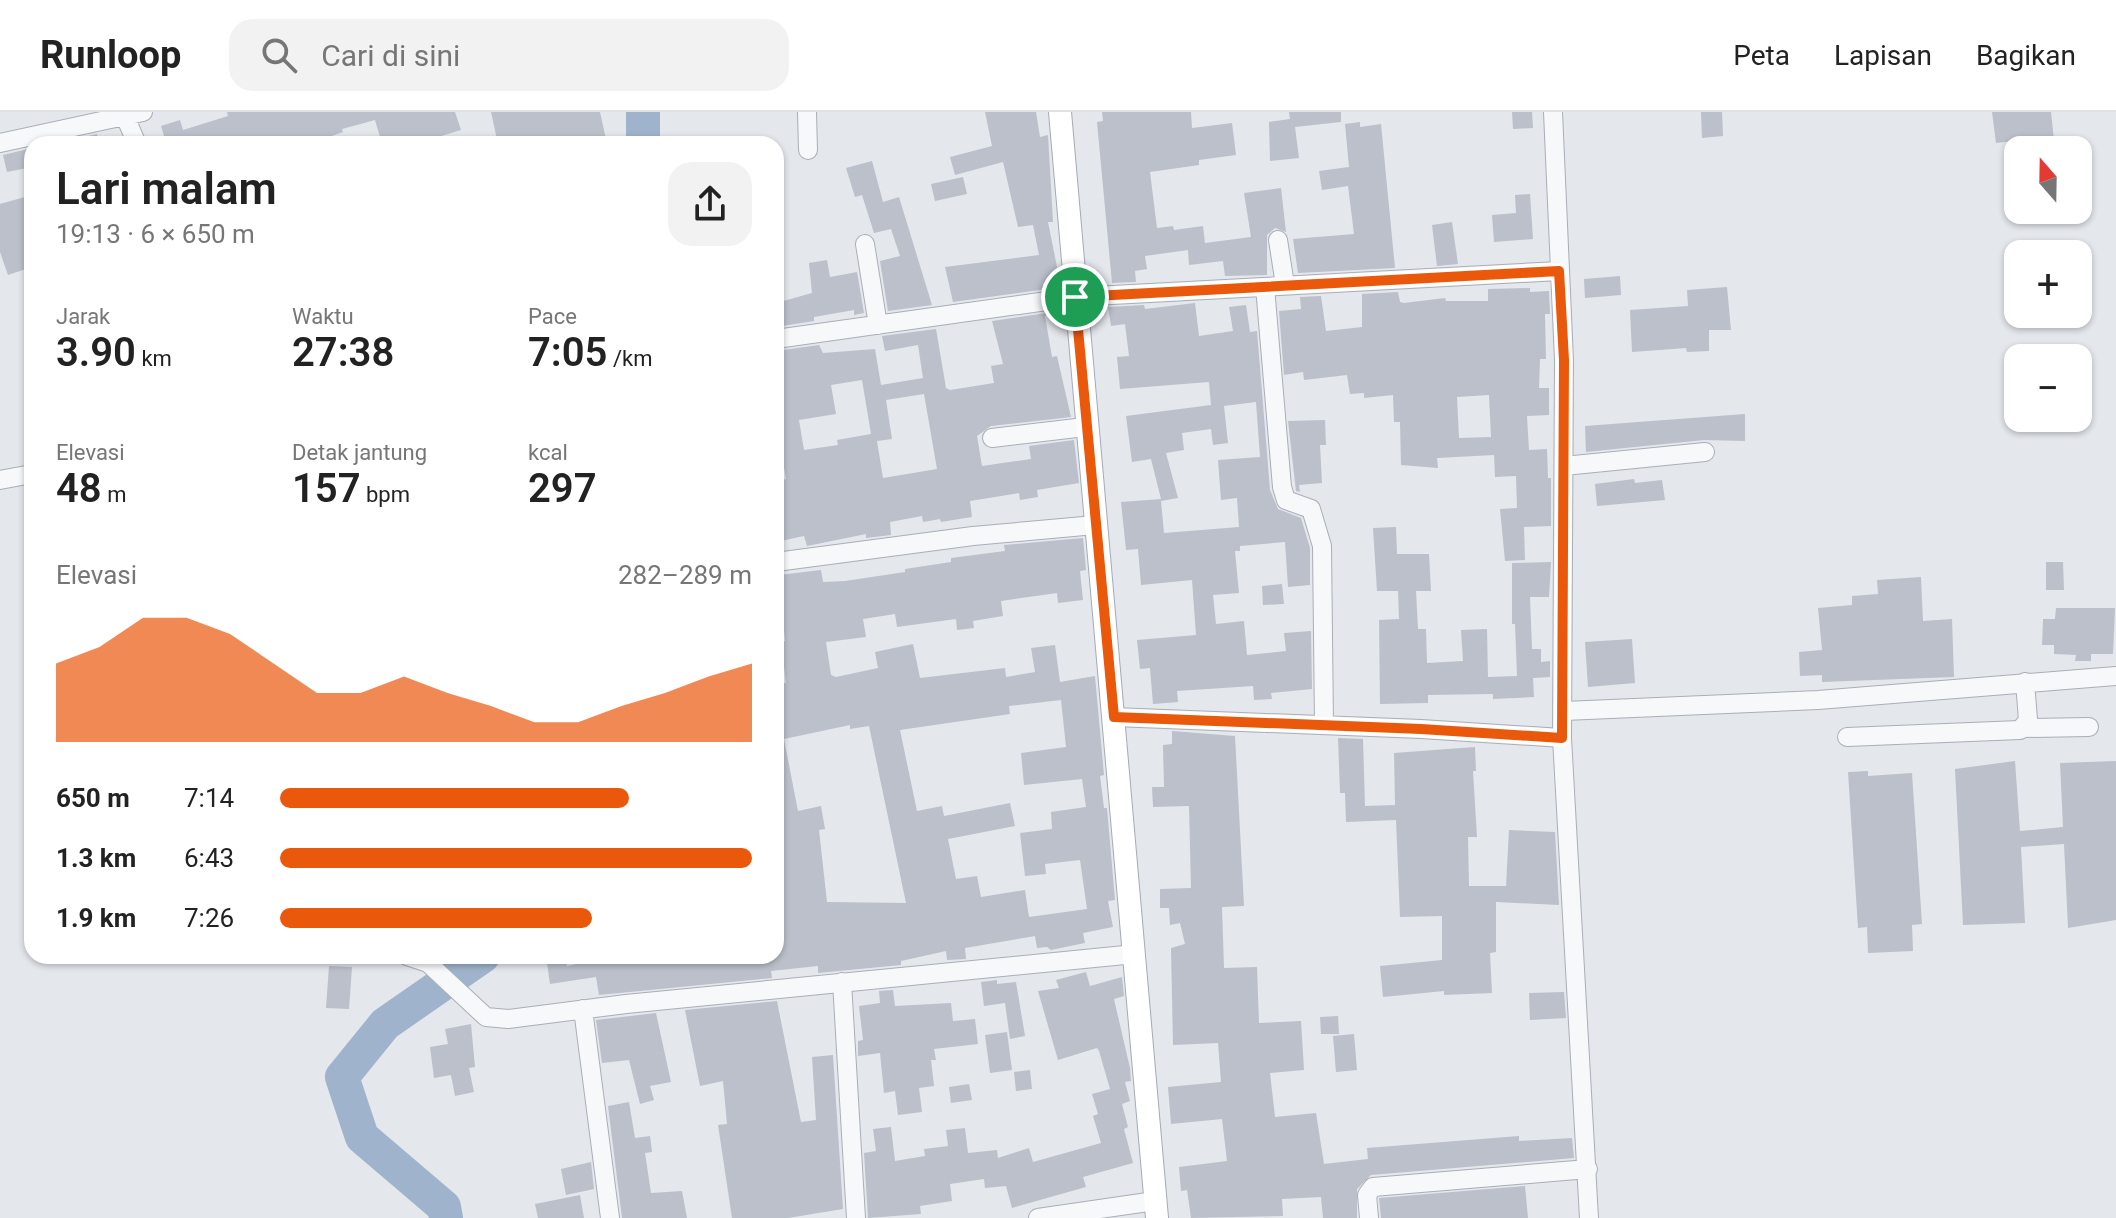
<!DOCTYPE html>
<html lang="id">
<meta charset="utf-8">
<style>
body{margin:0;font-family:Roboto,sans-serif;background:#f2f2f2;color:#222;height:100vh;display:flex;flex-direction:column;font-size:30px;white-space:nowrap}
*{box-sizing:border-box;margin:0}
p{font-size:26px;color:#767676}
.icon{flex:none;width:44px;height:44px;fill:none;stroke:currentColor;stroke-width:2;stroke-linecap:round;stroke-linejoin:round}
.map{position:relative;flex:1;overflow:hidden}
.side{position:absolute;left:24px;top:24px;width:760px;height:828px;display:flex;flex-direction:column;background:#fff;border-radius:24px;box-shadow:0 2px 6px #0004}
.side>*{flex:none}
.needle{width:52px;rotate:340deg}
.buttons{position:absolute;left:2004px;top:24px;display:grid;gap:16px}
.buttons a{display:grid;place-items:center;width:88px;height:88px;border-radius:16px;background:#fff;box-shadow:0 2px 6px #0004;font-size:40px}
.pin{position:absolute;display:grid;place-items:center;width:68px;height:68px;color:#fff;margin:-34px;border:4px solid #fff;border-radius:50%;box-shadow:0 2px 8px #0007}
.round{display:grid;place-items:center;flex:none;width:84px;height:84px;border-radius:24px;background:#f2f2f2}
.summary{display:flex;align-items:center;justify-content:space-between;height:136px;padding:0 32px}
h1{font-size:44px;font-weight:600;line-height:60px}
.stats{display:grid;grid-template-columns:repeat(3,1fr);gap:12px;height:136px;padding:8px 32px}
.stats div{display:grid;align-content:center}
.stats b{font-size:40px;font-weight:600}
.stats small{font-size:22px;font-weight:400}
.stats p{font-size:22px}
.chart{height:224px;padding:16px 32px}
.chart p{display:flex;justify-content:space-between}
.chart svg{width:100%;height:144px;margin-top:8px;fill:#ea580c;opacity:.7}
ul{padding:0 32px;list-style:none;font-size:26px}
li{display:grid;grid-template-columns:128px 96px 1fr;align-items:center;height:60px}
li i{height:20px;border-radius:10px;background:#ea580c}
header{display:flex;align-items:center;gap:48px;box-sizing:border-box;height:112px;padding:0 40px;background:#fff;border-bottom:2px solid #e0e0e0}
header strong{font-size:38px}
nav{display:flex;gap:44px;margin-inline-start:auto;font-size:28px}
.search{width:560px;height:72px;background:#f2f2f2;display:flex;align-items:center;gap:20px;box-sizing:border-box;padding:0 28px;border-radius:24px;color:#767676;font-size:30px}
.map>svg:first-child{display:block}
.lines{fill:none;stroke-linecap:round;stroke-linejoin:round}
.river{stroke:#9fb4cc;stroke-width:34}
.building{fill:#bbc0ca;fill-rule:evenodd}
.minor-casing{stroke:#a9aeb7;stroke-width:20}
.major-casing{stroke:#a3abb8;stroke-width:24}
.minor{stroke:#f7f8fa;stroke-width:18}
.major{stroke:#fff;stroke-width:22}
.route-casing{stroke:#fff;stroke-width:16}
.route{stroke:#ea580c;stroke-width:10}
</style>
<header>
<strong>Runloop</strong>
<div class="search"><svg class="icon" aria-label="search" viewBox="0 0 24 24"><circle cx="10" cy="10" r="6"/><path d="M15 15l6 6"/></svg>Cari di sini</div>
<nav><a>Peta</a><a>Lapisan</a><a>Bagikan</a></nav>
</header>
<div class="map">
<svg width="2116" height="1106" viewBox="0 0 2116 1106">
<rect width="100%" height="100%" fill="#e4e7ec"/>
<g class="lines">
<path class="river" d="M643,32V0
M446,1106L444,1095L362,1025L342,965L385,912L483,844"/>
</g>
<path class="building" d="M227,0H455L461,18L415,32H382L375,8L342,17L343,20L309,32H151V29L164,24L161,14L180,8L183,18L228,4Z
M491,0H600L607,32H498Z
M985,0H1036L1040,25L1048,23L1053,110H1048L1061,175L953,190L945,155L1039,143L1033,113L1018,115L1003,50L955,63L950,45L992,34Z
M1102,0H1191L1192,16L1232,11L1236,43L1199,48V53L1150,60L1157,116L1173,114L1174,118L1203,114L1205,131L1251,125L1244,81L1281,76L1286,120L1275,116L1267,123V163L1225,164L1223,149L1189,153L1188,138L1145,144L1147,157L1135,159L1136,170L1112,171L1097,10L1103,9Z
M1289,0H1341V10L1295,15L1299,46L1270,49L1269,10L1290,7Z
M1512,0H1532L1533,16L1513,17Z
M1701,0H1722L1723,24L1702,26Z
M1992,0H2051L2055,38H2035L2033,27L1996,31Z
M1360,10V15L1381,12L1395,156L1298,161L1293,127L1354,122L1348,74L1322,78L1319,59L1349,55L1345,12Z
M97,22L100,32H52Z
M32,36V55L7,60L3,43Z
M872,49L883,90L899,85L932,193L888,199L880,149L900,144L891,117L874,121L862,83L855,85L846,56Z
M963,65L967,82L935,89L931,72Z
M1530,82L1533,127L1494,130L1492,103L1516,101L1515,83Z
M32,83V155L8,163L0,140V92Z
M1452,110L1458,152L1437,154L1432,113Z
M827,148L830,165L857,160L864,201L854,203V198L814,205V209L776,215V191L812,181L809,151Z
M1620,164L1621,183L1585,186L1584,167Z
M1727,175L1731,218H1709V239L1687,240L1686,236L1632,240L1630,198L1688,194L1687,178Z
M1530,176V180L1549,179L1550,202H1545L1546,247H1540L1539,276H1549V303L1527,304L1529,338L1547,337L1548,366H1551V414L1524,415L1525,448L1505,449L1500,397L1517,396L1516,364L1495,365L1494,343L1437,346L1438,356L1401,353L1400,310H1394L1393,283L1364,286V281L1350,282L1347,263L1304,268L1303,260L1284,263L1279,199L1301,197L1300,185L1321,184L1326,219L1362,215V182L1398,180L1400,190L1404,191L1445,186L1446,189H1488V177ZM1489,283L1491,325L1459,326L1457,285Z
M1195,191L1199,224L1233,219L1229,195L1246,193L1250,220L1257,219L1270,378L1278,397L1301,406L1310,436V473L1288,475L1285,430L1240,434V439H1235L1239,481L1213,483L1216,512L1244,509L1247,543L1286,539L1284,521L1311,519L1312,577L1271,581L1272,587L1254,588L1253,574L1177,579L1178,590L1153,592L1150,556L1140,557L1137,528L1196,523L1192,468L1141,473L1138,437L1126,438L1121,390L1161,387L1151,347L1132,350L1126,304L1211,293L1209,270L1120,277L1117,245L1129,244L1125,212L1111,214L1108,195L1144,193L1145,197ZM1256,290L1260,345L1218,348L1221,388L1237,386L1239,415L1164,421L1161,389L1178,386L1166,341L1184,338L1182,321L1211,317L1213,333L1228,331L1224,294Z
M1060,199L1045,204L1052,245L1057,244L1071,305L991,314L977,324L982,354L1031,347L1029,334L1074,328L1079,371L1037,378L1038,385L1020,388L1019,381L970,389L972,405L941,410L940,407L923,410L922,404L890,410L891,423L866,426V422L807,434L804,424L776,430V370L786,367L781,338L776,339V239L819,233L823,241L875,237L881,273L923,266L918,233L885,239L882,224L936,217L946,276L950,278L994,271L991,254L1003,252L992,209ZM862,268L871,322L837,328L838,333L804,338L799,308L836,302L831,273ZM924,282L937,357L883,366L877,329L892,327L886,288Z
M1745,302V329L1704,328L1586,340L1585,314Z
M1325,308L1326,333H1320L1322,371L1299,373L1300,380L1296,379L1288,309Z
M1634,367L1635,371L1662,368L1665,388L1597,394L1595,372Z
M1396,415L1397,442H1429L1431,479H1416L1418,517H1426L1427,551L1463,549L1461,518L1487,517L1488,565L1517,564L1515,512H1512V451L1551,450L1549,485H1530L1532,537H1541V550L1550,549V565L1533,566L1534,585L1493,587V582L1428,583V591L1380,592L1379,508L1399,507L1398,479H1377L1373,416Z
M1083,426L1086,458L1080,459L1083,488L1058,491L1057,481L1001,489L1003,504L973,509L974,516L957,518L956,507L897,515L895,502L863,507L866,525L826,530L831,563L836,565L878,556L875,540L913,532L920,566L1005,556L1006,565L1035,560L1031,536L1055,533L1060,570L1095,564L1104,663L1100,664L1104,696H1107L1115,788L1108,789L1113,815L1083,821L1085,831L1051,838L1047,835L1037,836L1035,824L965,836L966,847L947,848L946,839L901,849V853L818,861V854L771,859L772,866L599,883L596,865L550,872L546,844H566L567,854L614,844H776V572L786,571L781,530L785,529L779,463L821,458L823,470L845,469L905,460V457L951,450V446L1005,439L1004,433ZM1061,588L1066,635L1021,641L1024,673L1082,667L1086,695L1051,700L1052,717L1020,721L1025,764L1046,762L1045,752L1080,748L1087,797L1029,805L1025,778L981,785L977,764L956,767L948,727L1015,714L1010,691L944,704L942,694L917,699L900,618L1010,602L1009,594ZM850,613V617L869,614L906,791L827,790L819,718L825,717L821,694L798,699L784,627Z
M2046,450H2063L2064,478H2046Z
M1921,465L1923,509L1952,507L1954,565L1822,570V563L1800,564L1799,540L1822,538L1818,496L1852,493V484L1878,482L1877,468Z
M1282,472L1284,492L1263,493L1262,474Z
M2056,496H2115L2113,542H2091V549H2075L2076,543L2054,542V533H2042L2043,507H2055Z
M1632,527L1635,571L1588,575L1585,530Z
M1172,619L1235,624L1244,794L1222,795L1224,856L1257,855L1259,911L1301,909L1304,958L1270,961L1275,1005L1316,1001L1324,1052L1368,1047L1367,1036L1519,1024V1029L1572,1026L1574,1046L1371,1063L1357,1077V1106H1323L1321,1085L1282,1087L1283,1104L1191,1106L1187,1078L1181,1079L1179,1055L1227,1049L1222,1007L1171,1012L1168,975L1221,970L1218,931L1173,933L1171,836L1185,832L1180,811L1170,813L1169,796H1160V777L1191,776L1189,694L1153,695L1152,675H1164L1163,633L1172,632Z
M1338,626L1363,627L1365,694L1395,693L1394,641L1475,635L1476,659H1473L1477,725H1468L1469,774H1506L1509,718L1555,720L1559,793L1496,790V840L1490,841L1492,881L1444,883V879L1383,885L1380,854L1442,848V804L1400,805L1396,708L1346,710L1345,681H1340Z
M2015,649L2020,719L2063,715L2060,651L2116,649V808L2068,816L2064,732L2021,735L2025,811L1963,813L1955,657Z
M1868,659V664L1912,661L1922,812L1912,813L1913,839L1868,841L1867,815L1858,816L1848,660Z
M329,854L352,855L349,897L326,896Z
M1086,860L1090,874L1122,865L1124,884L1114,887L1130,956L1131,969L1125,970L1130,989L1122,992L1128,1015L1124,1017L1133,1051L1083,1065L1086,1075L1012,1096L1006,1074L985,1076L984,1067L950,1072L952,1089L920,1094L921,1102L868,1106L864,1041L876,1039L873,1017L891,1015L895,1049L925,1044L924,1037L948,1034L946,1018L965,1016L968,1041L997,1038L998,1046L1029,1036L1033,1050L1101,1031L1093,1004L1098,1002L1092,982L1110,977L1099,939L1097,936L1058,948L1038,879L1059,876L1056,868Z
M997,868V872L1016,870L1025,924L1010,927L1005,891L984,894L981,870Z
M893,878L895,894L951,891L953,909L975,907L978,932L934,937L936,948H931L934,974L919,976L922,1000L898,1003L895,979L884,981L880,941L858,944V929L863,928L859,894L880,891L879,879Z
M1564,880L1566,906L1530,908L1529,881Z
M777,889L801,1010L816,1008L812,945L833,943L843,1097L788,1106H732L718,1013L727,1012L723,969L700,974L685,898Z
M656,901L671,970L650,974L654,988L640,992L629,948L602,951L596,908Z
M1338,904L1339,922H1321L1320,905Z
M471,912L475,955L469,956L474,980L455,984L451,963L434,966L430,935L448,932L445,917Z
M1007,920L1012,958L990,961L985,923Z
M1354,922L1357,958L1336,960L1333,924Z
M1030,958L1032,977L1016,979L1014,960Z
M969,972L972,988L951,991L949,975Z
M629,990L635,1026L650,1024L652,1040L645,1041L651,1081L682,1079L687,1106H622L608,994Z
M591,1050L594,1077L566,1083L561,1057Z
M1525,1074L1528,1106H1381L1379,1086Z
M580,1083L584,1106H538L535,1092Z"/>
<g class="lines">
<g class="minor-casing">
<path id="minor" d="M123,0L137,32
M807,0L808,38
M0,31L143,0
M1278,128L1285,173
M865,132L878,213
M1265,175L1282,375L1286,388L1311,397L1322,434L1324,613
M776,227L1075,185L1559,159
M992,326L1085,315
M1564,354L1705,340
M0,368L32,362
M776,450L973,424L1095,413
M1564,599L1818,588L2116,564
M1114,605L1421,617L1562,626L1564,248L1553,0
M2024,616L2089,615
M1847,625L2020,618L2028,608L2025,570
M1562,626L1589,1106
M407,844L428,851L486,905L508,907L626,892L1135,842
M842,870L856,1106
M583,897L610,1106
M1038,1106L1155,1089
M1369,1106L1367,1083L1373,1075L1588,1057"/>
</g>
<g class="major-casing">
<path id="major" d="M1060,0L1157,1106"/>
</g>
<use href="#minor" class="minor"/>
<use href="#major" class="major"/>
</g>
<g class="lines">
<g class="route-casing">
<path id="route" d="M1559,159L1564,248L1562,626L1421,617L1114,605L1075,185Z"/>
</g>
<use href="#route" class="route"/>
</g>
</svg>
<div class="buttons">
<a><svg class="needle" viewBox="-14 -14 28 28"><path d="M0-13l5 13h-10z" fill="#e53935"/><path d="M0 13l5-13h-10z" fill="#767676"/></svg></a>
<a>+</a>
<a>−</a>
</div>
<div class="pin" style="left:1075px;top:185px;background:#1e9e55"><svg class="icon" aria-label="arrive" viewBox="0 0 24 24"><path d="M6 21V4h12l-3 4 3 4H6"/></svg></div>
<section class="side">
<div class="summary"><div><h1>Lari malam</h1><p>19:13 · 6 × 650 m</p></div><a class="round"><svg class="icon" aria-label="share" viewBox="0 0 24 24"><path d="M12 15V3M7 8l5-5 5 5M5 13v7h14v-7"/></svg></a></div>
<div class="stats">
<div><p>Jarak</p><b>3.90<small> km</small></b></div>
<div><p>Waktu</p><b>27:38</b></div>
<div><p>Pace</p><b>7:05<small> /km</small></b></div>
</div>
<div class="stats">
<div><p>Elevasi</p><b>48<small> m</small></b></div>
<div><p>Detak jantung</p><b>157<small> bpm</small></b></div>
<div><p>kcal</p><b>297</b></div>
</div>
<div class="chart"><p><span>Elevasi</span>282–289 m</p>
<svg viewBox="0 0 160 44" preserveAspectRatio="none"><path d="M0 44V20L10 15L20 6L30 6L40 11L50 20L60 29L70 29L80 24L90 29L100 33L110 38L120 38L130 33L140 29L150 24L160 20V44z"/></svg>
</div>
<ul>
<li><b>650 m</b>7:14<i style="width:74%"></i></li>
<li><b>1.3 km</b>6:43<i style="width:100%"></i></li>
<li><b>1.9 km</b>7:26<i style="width:66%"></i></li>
</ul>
</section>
</div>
